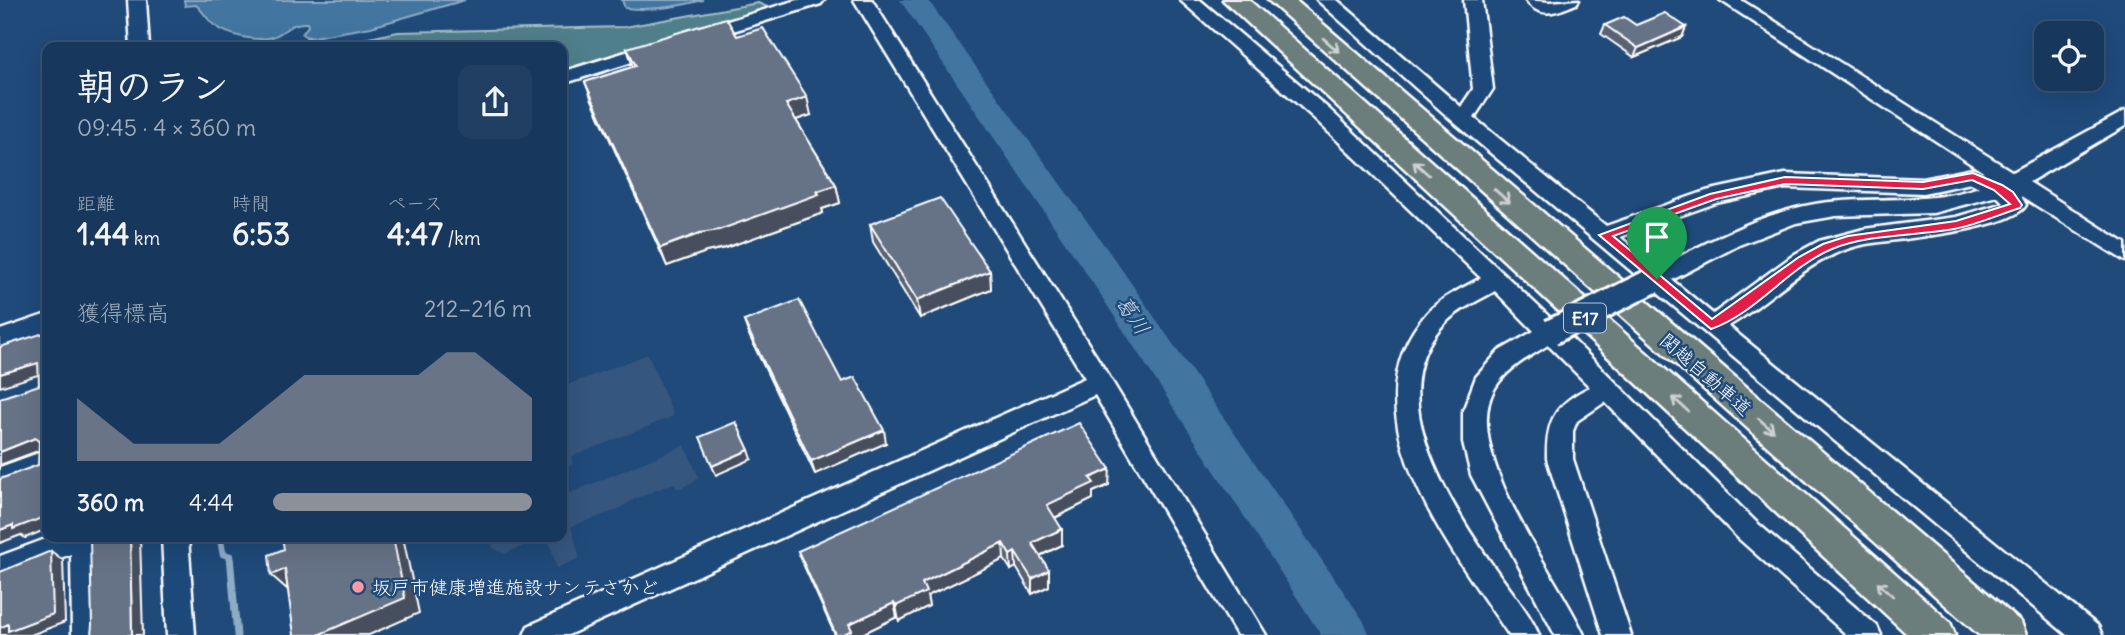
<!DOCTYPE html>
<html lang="ja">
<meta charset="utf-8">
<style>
body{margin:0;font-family:Delius,"Klee One",sans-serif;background:#203f62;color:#f1f3f6;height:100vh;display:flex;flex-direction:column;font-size:26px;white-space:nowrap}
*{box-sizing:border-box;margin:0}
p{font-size:23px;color:#9eacbb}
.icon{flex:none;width:38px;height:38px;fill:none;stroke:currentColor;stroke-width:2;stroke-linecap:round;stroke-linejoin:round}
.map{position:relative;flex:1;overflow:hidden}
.drawer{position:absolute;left:42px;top:42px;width:525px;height:500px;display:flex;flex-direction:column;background:#17385c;border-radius:14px;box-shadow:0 7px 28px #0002,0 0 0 2px #365272}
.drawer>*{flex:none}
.buttons{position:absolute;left:2034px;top:21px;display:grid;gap:14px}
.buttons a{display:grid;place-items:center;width:70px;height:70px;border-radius:14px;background:#17385c;box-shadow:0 7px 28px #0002,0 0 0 2px #365272;font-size:35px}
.pin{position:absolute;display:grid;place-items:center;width:60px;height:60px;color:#fff;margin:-72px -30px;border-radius:50% 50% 50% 0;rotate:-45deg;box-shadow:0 0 7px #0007}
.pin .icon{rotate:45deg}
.round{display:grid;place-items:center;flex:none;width:74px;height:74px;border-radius:14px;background:#203f62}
.headline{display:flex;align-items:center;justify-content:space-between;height:119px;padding:0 35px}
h1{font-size:38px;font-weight:800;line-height:52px}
.figures{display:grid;grid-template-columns:repeat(3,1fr);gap:10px;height:119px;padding:7px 35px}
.figures div{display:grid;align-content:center}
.figures b{font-size:30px;font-weight:800}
.figures small{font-size:19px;font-weight:400}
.figures p{font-size:19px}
.chart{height:196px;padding:14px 35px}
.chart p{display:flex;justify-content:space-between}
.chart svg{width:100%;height:126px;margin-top:7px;fill:#8c9099;opacity:.7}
ul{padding:0 35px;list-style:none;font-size:23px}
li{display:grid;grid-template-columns:112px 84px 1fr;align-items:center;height:52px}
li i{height:18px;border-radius:9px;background:#8c9099}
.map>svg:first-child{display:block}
.built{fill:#34567e}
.green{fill:#4f7f8a;stroke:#a7bfc4;stroke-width:2}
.water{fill:#42749f;stroke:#8eacc5;stroke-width:2}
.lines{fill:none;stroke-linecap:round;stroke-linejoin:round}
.stream-far1{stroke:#8eacc5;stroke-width:5}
.stream{stroke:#8eacc5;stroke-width:7}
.river{fill:#42749f;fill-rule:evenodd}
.minor-casing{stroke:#fff;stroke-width:5}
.highway-casing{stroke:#fff;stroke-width:5}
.minor{fill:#1f4a7a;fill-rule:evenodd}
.highway{fill:#6c7e7c;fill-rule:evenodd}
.minor-bridge-casing{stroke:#fff;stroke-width:30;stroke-linecap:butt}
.minor-bridge{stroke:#1f4a7a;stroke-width:24}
.wall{fill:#586273;stroke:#fff;stroke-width:2}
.shaded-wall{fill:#47505e;stroke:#fff;stroke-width:2}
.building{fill:#667286;stroke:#fff;stroke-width:2}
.oneway{stroke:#ccd2d1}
.route{fill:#e11d48;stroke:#fff;stroke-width:2;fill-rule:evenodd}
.poi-dot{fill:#ff9aa2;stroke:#1f4a7a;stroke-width:2.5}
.labels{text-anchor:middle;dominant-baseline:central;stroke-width:5;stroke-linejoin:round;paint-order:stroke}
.shield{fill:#1f4a7a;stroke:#bcc9d7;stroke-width:2}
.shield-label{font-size:18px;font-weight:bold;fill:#fff}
.street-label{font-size:19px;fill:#fff;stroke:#1f4a7a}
.poi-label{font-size:19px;fill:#fff;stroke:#1f4a7a;text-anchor:start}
.water-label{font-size:21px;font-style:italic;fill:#d0dce7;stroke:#1f4a7a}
</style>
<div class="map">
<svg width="2125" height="635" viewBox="0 0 2125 635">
<rect width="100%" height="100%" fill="#1f4a7a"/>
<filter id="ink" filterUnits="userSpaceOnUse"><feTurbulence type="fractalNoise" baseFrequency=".0143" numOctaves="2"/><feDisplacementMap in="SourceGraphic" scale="14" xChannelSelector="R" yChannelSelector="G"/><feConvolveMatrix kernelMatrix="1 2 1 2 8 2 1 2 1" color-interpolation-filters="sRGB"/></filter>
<g filter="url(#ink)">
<path class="built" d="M648,354L674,416L571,457L573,464L562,469V387Z
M685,445L699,478L682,488H676L674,483L635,499L615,511L571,526L580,558L557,568L548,537H562V469L570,493Z
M490,537H545L504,554L493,548Z"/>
<path class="green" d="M758,3L770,8L562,70V47H325L398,32L625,27Z"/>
<path class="water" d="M184,0H465L371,27L308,38L302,34L308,26L307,23C293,22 288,29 277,35C260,44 229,36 214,25C207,19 202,10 196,5L185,6Z
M622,0H703C677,7 651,11 625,8Z"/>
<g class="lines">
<path class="stream-far1" d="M307,47L308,38"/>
<path class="stream" d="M220,537L223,554L230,556L237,635"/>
<path class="river" d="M900,0H928L1120,267L1363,620L1370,635H1321L1094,285Z"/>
<g class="minor-casing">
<path id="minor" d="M128,0H146L149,47H131Z
M797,0H824L821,4L707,39L701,41L692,35L695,31Z
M854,0H872L1108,375L1266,635H1237L1095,395L568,635H524L528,626L1085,378Z
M1180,0H1200L1330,110L1559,326L1756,522L1877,626L1881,635H1847L1738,538L1605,402L1577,421L1573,431V459L1631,635H1603L1547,459C1546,420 1555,404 1590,387L1548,345C1529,357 1507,368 1495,388C1458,450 1558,576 1584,635H1555L1471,475L1463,443V411L1476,377L1499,351L1534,331L1495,291C1478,301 1459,309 1445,323C1379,390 1446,498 1489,560C1505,584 1527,608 1539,635H1509C1452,550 1339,410 1428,312C1442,297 1463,288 1481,278L1316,120Z
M1317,0H1337L1461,107L1473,89L1464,0H1482L1493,89L1474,118L1606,226L1706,191L1785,174L1923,179L1973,169L1985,173L1720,0H1741L2013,172L2125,111V126L2029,182L2125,243V261L2021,196L2026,205C2012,230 1897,239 1866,244C1824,252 1793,279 1759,305C1749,312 1739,321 1728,326L2098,626L2102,635H2067L1653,289L1644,287L1642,280L1456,124ZM1971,183L1979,187C1926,206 1870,195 1815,204C1758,214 1708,242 1657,268L1620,237L1716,203L1785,188L1923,193ZM1997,196L2004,203L1956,217L1864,229L1819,241L1795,254L1713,314L1672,280L1739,245L1796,223L1836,216L1933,213Z
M1525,0L1549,2L1579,0L1576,4C1556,12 1541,20 1525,0Z
M658,42L664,44L667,48L664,52L562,84V72Z
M47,314V332L0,348V330Z
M47,450V472L0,489V467Z
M51,537H97L100,635H72L71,554L0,580V556Z
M162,537H188L195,635H167Z"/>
</g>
<g class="highway-casing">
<path id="highway" d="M1223,0H1249L1950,622L1955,635H1908Z
M1268,0H1295L2021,622L2026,635H1979Z"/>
</g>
<use href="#minor" class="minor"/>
<use href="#highway" class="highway"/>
<g class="minor-bridge-casing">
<path id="minor-bridge" d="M1551,332L1652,281"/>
</g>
<use href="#minor-bridge" class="minor-bridge"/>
</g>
<path class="wall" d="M1605,25H1636L1686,27L1682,37L1634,57L1601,34Z
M737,36L811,115L796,120L836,185L840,203L822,209L823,213L725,248L706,252L667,266L592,100L585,82L633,67L627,48Z
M870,224L990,271L991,289L920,318L873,242Z
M744,321L842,382L886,443L815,474L749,335Z
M1109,485L1093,492V499L1055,518L1062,545L1040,556L1049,570V586L1032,594L1016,567L1011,570L1004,559L927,596L929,606L899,621L897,617L860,635H835L804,566L798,551Z"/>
<path class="shaded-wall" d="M1686,27L1682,37L1634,57L1638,48Z
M807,97L811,115L790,122L786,104Z
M836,185L840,203L822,209L823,213L725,248L706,252L667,266L660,248Z
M990,271L991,289L920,318L917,300Z
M38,363L47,372L0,387V374Z
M884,430L886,443L815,474L811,461Z
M35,438L46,448L0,465V452Z
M749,450L752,459L716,475L712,466Z
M1110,469L1109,485L1093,492V499L1048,521L1047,505L1090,478Z
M47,516V529L25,538L21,535L0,543V530L13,525Z
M1062,529V545L1033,559L1032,543Z
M130,537H140L143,635H132Z
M393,537H403L419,613L369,635H318Z
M1003,543L1004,559L927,596L929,606L899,621L896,606L922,583Z
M51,551L63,560L65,622L31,635H0V628Z
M1015,552L1016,567L1011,570L1010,555Z
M285,569L288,590L271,575Z
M1049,570V586L1032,594V579Z
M894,603L897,617L860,635H842L849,624Z"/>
<path class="building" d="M1665,13L1686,27L1638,48L1605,25L1624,17L1636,25Z
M726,18L737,36L763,28L807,97L786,104L836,185L817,191L819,194L719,230L700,233L660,248L585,82L636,66L627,48Z
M940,198L990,271L917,300L870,224Z
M799,300L842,382L855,377L884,430L811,461L744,321Z
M47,332V516L13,529V525L0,530V479L38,465L39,441L35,438L0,452V398L39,385L38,363L0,374V347Z
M736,422L749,450L712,466L700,437Z
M1079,423L1110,469L1090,478L1094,483L1047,505L1062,529L1032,543L1049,570L1032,579L1015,552L1010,555L1003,543L922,583L926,592L896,606L894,603L849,624L852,630L842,635H836L798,551Z
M90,537H130L132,635H91L92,625Z
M282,537H393L405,598L318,635H294L285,569L271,575L269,555L284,549Z
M51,551L53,614L8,631V624L0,628V572Z"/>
<defs><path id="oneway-shaft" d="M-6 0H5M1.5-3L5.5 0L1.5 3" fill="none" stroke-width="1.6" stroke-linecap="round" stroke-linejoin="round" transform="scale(1.75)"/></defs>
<g class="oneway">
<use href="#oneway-shaft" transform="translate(1331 45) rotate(41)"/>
<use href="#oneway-shaft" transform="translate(1421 168) rotate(-138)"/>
<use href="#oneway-shaft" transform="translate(1502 196) rotate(41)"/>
<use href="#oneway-shaft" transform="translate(1680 404) rotate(-138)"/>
<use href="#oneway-shaft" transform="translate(1766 425) rotate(41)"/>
<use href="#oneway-shaft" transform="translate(1885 589) rotate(-138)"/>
</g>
</g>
<path class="route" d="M1973,173L2002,185L2013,192L2022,205L2020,208C1998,215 1976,225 1954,229C1914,236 1869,234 1832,249C1787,268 1757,313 1711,329L1599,235L1710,194L1785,177L1923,182ZM1972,180L1994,190L2010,204L1956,221L1848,236L1823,244L1799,257L1712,319L1613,236L1716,199L1785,184L1923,189Z"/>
<circle class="poi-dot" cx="358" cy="587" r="7"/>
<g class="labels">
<rect class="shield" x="1564" y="303.5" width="42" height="29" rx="5"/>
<g class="shield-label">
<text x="1585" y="318">E17</text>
</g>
<g class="street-label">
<text transform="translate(1706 374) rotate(41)">関越自動車道</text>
</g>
<g class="poi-label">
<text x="372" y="587">坂戸市健康増進施設サンテさかど</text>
</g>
<g class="water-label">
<text transform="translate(1133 315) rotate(56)">葛川</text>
</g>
</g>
</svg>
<div class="buttons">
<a><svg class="icon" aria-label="locate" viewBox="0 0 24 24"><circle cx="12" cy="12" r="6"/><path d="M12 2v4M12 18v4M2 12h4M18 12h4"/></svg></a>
</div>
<div class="pin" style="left:1657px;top:279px;background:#1e9e55"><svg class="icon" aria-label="arrive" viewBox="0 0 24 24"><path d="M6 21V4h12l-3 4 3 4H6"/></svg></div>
<section class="drawer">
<div class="headline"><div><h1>朝のラン</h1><p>09:45 · 4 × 360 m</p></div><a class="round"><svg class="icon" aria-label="share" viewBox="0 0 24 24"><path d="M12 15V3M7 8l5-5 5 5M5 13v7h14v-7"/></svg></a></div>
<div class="figures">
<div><p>距離</p><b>1.44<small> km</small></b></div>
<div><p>時間</p><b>6:53</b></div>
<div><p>ペース</p><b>4:47<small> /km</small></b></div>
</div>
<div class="chart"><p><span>獲得標高</span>212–216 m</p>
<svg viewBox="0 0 160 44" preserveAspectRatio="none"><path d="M0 44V22L10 30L20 38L30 38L40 38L50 38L60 30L70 22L80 14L90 14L100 14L110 14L120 14L130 6L140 6L150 14L160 22V44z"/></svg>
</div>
<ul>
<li><b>360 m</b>4:44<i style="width:100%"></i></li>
</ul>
</section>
</div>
